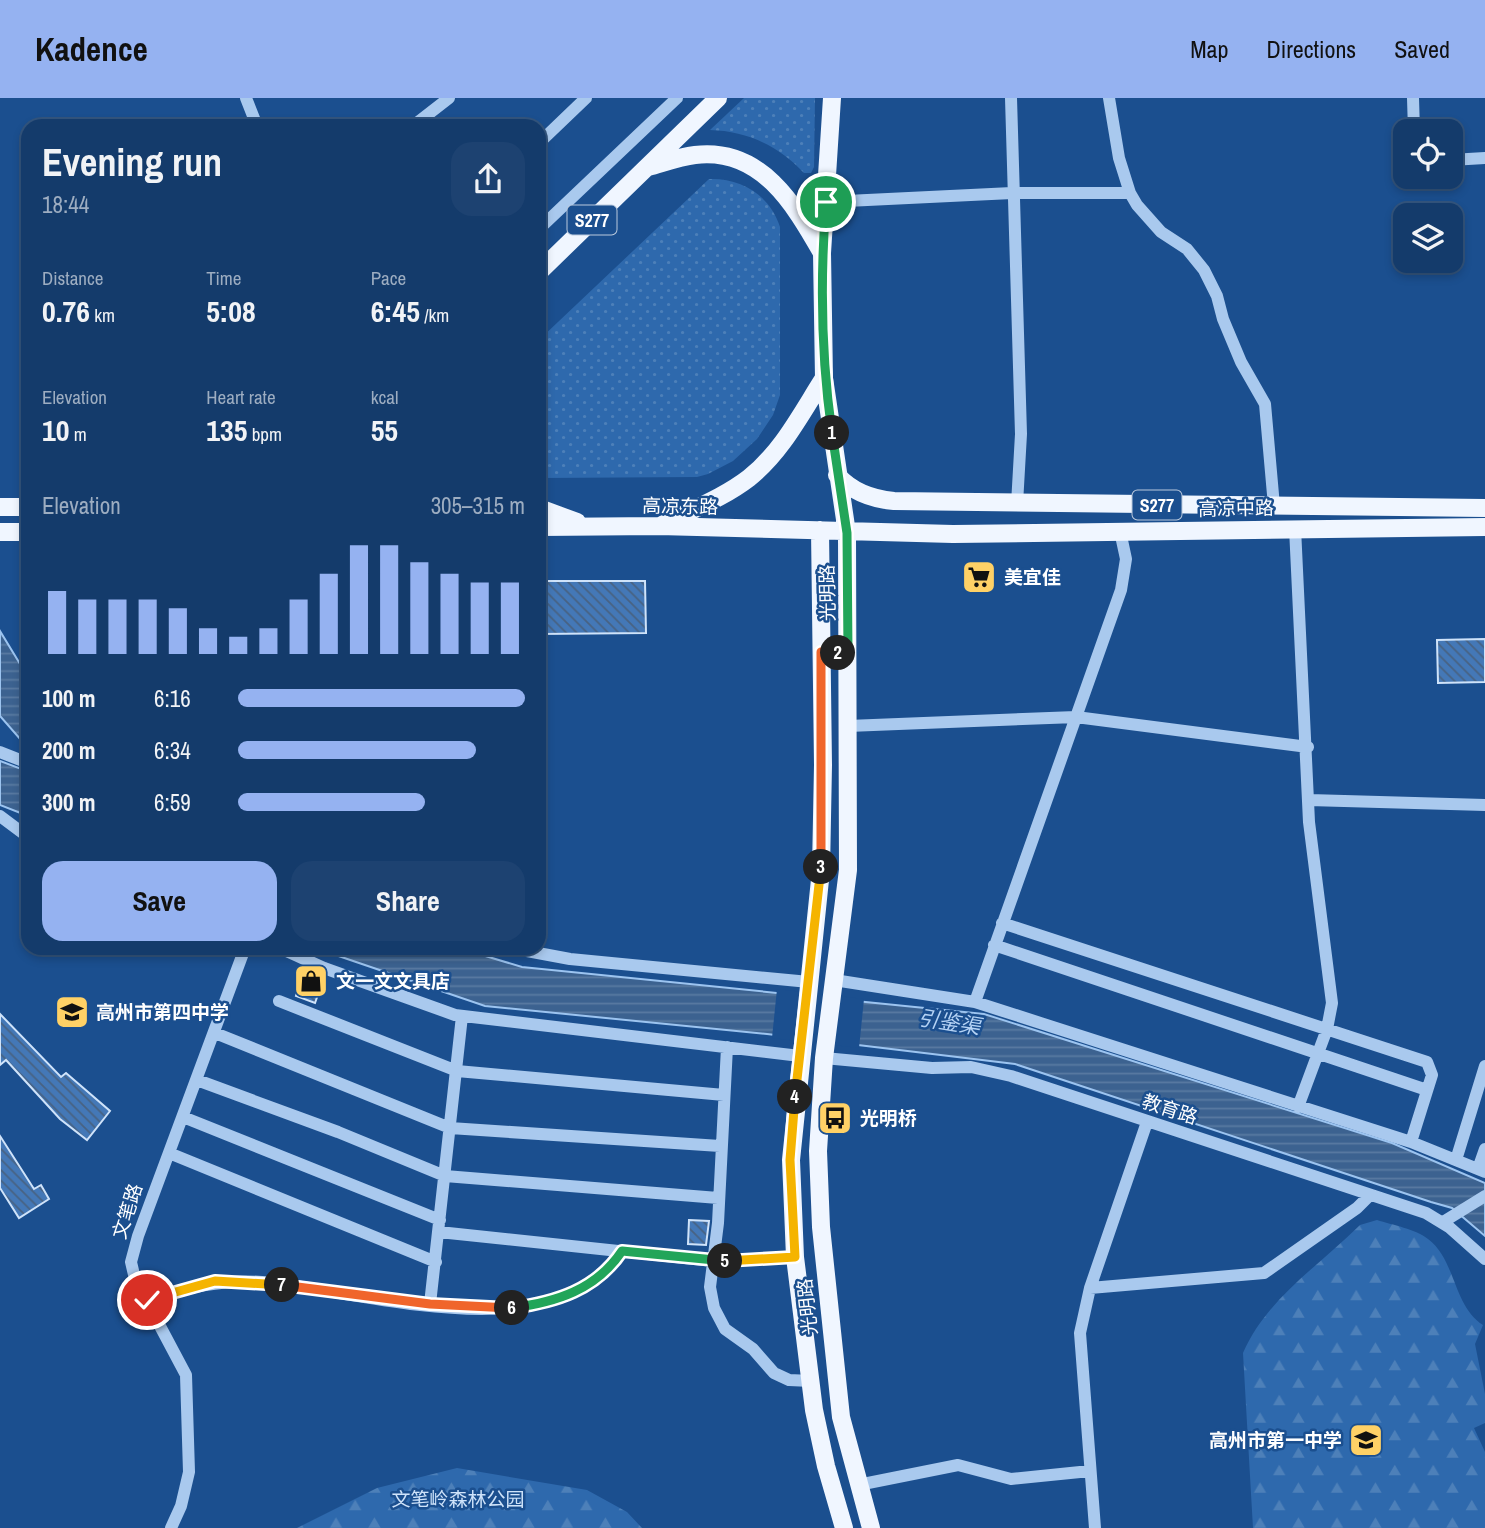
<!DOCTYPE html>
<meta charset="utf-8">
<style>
body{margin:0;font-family:"Archivo Narrow","Noto Sans SC",sans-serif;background:#1d4271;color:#f1f3f6;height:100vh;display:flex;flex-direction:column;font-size:26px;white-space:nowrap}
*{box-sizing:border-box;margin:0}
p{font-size:23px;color:#9dadc1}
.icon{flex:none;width:38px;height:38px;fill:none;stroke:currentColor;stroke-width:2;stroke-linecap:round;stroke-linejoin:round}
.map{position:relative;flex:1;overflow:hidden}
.panel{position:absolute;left:21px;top:21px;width:525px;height:836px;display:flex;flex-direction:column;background:#143b6b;border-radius:21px;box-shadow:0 4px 10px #0003,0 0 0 2px #33557e}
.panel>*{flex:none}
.controls{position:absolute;left:1393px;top:21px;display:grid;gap:14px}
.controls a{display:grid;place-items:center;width:70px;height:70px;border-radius:14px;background:#143b6b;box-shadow:0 4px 10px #0003,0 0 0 2px #33557e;font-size:35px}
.pin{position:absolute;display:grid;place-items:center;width:60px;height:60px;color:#fff;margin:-30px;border:4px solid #fff;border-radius:50%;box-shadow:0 2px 7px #0007}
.km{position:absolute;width:35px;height:35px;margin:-18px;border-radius:50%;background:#222;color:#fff;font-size:19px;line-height:35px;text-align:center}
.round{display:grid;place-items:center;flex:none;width:74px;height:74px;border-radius:21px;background:#1d4271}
.headline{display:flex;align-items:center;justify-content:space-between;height:119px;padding:0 21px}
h1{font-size:38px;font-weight:700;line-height:52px}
.figures{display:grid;grid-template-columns:repeat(3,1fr);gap:10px;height:119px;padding:7px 21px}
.figures div{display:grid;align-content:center}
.figures b{font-size:30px;font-weight:700}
.figures small{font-size:19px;font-weight:400}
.figures p{font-size:19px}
.chart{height:196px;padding:14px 21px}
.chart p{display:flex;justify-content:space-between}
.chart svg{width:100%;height:126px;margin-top:7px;stroke:#95b2f1;stroke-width:6}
.action{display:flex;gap:14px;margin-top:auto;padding:14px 21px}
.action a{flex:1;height:80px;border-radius:21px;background:#95b2f1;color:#111;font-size:28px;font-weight:700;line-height:80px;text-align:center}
.action a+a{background:#1d4271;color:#f1f3f6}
ul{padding:0 21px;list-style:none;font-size:23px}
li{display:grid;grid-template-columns:112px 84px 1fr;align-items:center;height:52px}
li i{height:18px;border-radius:9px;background:#95b2f1}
header{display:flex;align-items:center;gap:42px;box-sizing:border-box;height:98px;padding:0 35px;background:#95b2f1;color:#111}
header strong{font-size:33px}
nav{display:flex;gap:38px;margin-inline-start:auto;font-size:24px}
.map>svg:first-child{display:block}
.grass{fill:url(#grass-dots)}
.forest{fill:url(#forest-firs)}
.water{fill:url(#water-rules);stroke:#9cc4f0;stroke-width:2}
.pier{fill:#1b4f8f}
.building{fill:url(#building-back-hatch);stroke:#cfe3fa;stroke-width:2}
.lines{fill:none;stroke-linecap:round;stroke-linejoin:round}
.minor{stroke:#a9c9ee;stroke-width:12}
.major{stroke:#f0f6ff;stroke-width:18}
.split-1-casing{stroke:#fff;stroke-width:14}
.split-2-casing{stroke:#fff;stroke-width:14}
.split-3-casing{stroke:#fff;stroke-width:14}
.split-4-casing{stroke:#fff;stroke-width:14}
.split-5-casing{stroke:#fff;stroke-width:14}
.split-6-casing{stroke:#fff;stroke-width:14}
.split-7-casing{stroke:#fff;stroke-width:14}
.split-8-casing{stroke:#fff;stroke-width:14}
.split-1{stroke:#22a559;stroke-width:9}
.split-2{stroke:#22a559;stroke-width:9}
.split-3{stroke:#f0652b;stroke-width:9}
.split-4{stroke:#f5b400;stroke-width:9}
.split-5{stroke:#f5b400;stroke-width:9}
.split-6{stroke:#22a559;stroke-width:9}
.split-7{stroke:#f0652b;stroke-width:9}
.split-8{stroke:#f5b400;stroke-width:9}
.labels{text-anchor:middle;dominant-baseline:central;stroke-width:5;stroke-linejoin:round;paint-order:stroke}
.shield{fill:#1b4f8f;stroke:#bbcadd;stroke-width:2}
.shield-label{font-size:18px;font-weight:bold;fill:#fff}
.street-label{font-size:19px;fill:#fff;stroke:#1b4f8f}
.poi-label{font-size:19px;font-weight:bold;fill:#fff;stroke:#1b4f8f;text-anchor:start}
.park-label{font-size:19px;fill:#cfe3fa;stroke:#1b4f8f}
.water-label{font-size:21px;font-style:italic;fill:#b5d3f5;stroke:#1b4f8f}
</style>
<header>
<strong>Kadence</strong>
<nav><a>Map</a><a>Directions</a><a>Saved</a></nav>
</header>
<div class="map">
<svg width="1485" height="1430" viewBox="0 0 1485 1430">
<defs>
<pattern id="grass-dots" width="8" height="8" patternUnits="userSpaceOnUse" patternTransform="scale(1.75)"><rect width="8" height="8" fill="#2e69ad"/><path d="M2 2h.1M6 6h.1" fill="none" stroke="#4d80b9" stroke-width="1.8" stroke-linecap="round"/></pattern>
<pattern id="forest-firs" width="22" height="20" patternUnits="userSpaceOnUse" patternTransform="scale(1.75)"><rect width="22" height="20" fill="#2e69ad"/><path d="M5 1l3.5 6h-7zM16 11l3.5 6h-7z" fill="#4d80b9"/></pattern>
<pattern id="water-rules" width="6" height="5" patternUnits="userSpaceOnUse" patternTransform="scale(1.75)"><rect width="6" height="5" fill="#3c6290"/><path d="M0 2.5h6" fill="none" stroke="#597aa1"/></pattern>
<pattern id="building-back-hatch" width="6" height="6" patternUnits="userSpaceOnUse" patternTransform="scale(1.75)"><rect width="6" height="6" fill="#4478b7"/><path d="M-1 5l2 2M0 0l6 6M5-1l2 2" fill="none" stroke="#486282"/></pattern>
</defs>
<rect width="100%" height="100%" fill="#1b4f8f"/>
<path class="grass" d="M744,0H815L814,69L811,75H804C779,48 747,33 710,32Z
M709,81C741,80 770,97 780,129V297L773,317L757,341L733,363L708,376L697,379L539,380V242Z"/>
<path class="forest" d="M1377,1122C1392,1127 1416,1131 1428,1141C1456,1162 1453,1208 1483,1227L1475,1246L1485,1296V1325L1474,1330L1485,1354V1430H1253L1243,1255C1267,1200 1319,1168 1360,1127Z
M457,1370L587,1392L627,1414L642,1430H297L377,1390Z"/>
<path class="water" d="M0,533L28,579V650L0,618Z
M0,663L24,672L28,664V718L0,707Z
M318,851H462L522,869L984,916L1392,1045L1485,1085V1138L1452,1110L1431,1104L1015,966L767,936L485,908Z"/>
<path class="pier" d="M777,891L864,901L859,950L772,940Z"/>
<path class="building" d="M539,483H645L646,535L539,536Z
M1485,541V584L1438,585L1437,542Z
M305,871L324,879L315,905L296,898Z
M0,916L61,979L66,975L110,1013L87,1042L60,1021L6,962L0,967Z
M0,1038L34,1091L41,1087L49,1101L19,1120L0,1090Z
M689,1122L709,1123L706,1147L688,1146Z"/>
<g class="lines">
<path class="minor" d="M246,0L257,28
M1011,0L1021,336L1017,406
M1109,0L1119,60L1130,95L1137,107L1161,134L1187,151L1204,172L1217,198L1223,221L1241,264L1265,306L1274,408
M1413,0L1414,33
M413,28L449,0
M539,45L586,0
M1451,62L1485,60
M826,104L1012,95H1130
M539,131L677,0
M1295,430L1309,724L1332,905L1327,931L1298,1009
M848,628L1076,619L1308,649
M0,654L28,665
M1309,702L1485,707
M0,718L28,739
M1002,825L1427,964L1432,977L1411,1044
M994,847L1427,992
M280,850L324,870L455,917L800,958
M511,850L570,861L809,884
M834,882L975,904L1411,1044L1485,1074
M279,903L457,973L724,997
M975,904L1121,492L1126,461L1120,433
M215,935L450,1030L720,1048
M727,949L718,1125L710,1189L714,1210L725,1231L753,1251L774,1275L789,1282L811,1283
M824,960L932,970L971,969L1011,978L1426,1115L1449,1129L1485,1161
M197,982L338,1034L445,1078L718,1100
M183,1019L440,1122
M169,1055L436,1164
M1456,1062L1485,968
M1478,1071L1485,1051
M1443,1124L1485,1098
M439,1134L713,1163L795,1159
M1090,1190L1264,1175L1357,1110L1370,1097
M147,1202C186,1190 221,1181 262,1184C362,1192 555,1256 622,1153
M430,1206L462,918
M858,1387L958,1367L1011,1381L1090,1373
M171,1430L181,1408L189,1374L186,1277L135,1181L131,1164L138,1138L245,850
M1095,1430L1080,1235L1090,1190L1147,1024"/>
<path class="major" d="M832,0L822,155L824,280L847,435L848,772L824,960L818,1053L821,1129L841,1319L871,1430
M648,69C663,65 679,59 695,57C761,49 794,106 822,155
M539,174L718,0
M837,377C852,394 872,401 894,403L1485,410
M0,409H28
M539,410L577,424
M662,427C691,412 723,400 749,380C782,354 802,314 824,280
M539,429L659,428L953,436L1485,429
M820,432L823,667L821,772L791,1062L795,1159L814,1312L826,1368L844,1430
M0,434H28"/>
</g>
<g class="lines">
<g class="split-1-casing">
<path id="split-1" d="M826,104C820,181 821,258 832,335"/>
</g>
<g class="split-2-casing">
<path id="split-2" d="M832,335L847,435L848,555H838"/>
</g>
<g class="split-3-casing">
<path id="split-3" d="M821,769V554L838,555"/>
</g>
<g class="split-4-casing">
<path id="split-4" d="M795,999L821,769"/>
</g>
<g class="split-5-casing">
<path id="split-5" d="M725,1163L795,1159L790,1062L795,999"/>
</g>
<g class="split-6-casing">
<path id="split-6" d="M512,1210C556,1204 596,1192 622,1153L725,1163"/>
</g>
<g class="split-7-casing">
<path id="split-7" d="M282,1187L430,1206L512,1210"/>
</g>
<g class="split-8-casing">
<path id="split-8" d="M147,1202L215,1183L282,1187"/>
</g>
<use href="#split-1" class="split-1"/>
<use href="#split-2" class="split-2"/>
<use href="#split-3" class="split-3"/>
<use href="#split-4" class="split-4"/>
<use href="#split-5" class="split-5"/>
<use href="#split-6" class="split-6"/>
<use href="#split-7" class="split-7"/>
<use href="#split-8" class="split-8"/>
</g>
<defs>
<g id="supermarket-square" transform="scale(1.75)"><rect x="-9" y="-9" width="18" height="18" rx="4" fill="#ffd166" stroke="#1b4f8f"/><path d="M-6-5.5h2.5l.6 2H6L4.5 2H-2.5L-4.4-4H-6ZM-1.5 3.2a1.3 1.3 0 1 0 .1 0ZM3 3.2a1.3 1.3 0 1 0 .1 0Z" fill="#111"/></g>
<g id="shop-square" transform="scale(1.75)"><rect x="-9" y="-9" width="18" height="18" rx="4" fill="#ffd166" stroke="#1b4f8f"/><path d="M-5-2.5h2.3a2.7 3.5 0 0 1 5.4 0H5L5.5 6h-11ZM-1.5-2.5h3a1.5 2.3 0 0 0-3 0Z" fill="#111"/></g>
<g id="school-square" transform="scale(1.75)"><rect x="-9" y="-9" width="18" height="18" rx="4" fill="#ffd166" stroke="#1b4f8f"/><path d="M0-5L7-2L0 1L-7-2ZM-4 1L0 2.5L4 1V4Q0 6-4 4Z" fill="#111"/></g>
<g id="bus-square" transform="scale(1.75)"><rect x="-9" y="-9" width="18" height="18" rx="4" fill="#ffd166" stroke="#1b4f8f"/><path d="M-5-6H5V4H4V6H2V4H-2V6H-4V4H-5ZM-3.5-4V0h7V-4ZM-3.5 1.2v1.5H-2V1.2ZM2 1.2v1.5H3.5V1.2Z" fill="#111"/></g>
</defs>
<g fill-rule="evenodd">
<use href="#supermarket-square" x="979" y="479"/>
<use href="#shop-square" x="311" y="883"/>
<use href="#school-square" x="72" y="914"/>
<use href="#bus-square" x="835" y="1020"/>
<use href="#school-square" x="1366" y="1342"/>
</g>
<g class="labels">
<g class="shield">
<rect x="567.5" y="107.5" width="49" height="29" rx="5"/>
<rect x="1132.5" y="392.5" width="49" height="29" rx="5"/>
</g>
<g class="shield-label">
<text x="592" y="122">S277</text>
<text x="1157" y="407">S277</text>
</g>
<g class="street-label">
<text transform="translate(680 408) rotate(1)">高凉东路</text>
<text transform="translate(1236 410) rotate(-1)">高凉中路</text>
<text transform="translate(827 495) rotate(-91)">光明路</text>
<text transform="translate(1170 1011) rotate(18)">教育路</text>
<text transform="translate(127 1113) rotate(-72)">文笔路</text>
<text transform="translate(807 1209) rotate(-96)">光明路</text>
</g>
<g class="poi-label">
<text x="1004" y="479">美宜佳</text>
<text x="336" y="883">文一文文具店</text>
<text x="96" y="914">高州市第四中学</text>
<text x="860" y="1020">光明桥</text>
<text x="1342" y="1342" text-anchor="end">高州市第一中学</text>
</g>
<g class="park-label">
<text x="458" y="1401">文笔岭森林公园</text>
</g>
<g class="water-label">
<text transform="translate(949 924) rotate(9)">引鉴渠</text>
</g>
</g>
</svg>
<div class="controls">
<a><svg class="icon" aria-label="locate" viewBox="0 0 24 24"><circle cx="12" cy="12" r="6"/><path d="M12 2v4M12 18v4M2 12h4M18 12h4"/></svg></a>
<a><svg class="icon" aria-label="layers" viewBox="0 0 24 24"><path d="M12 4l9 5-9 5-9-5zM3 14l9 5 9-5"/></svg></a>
</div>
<div class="pin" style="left:826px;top:104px;background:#1e9e55"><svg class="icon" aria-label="arrive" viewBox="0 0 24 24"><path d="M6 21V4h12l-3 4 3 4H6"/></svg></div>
<div class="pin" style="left:147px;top:1202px;background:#d93025"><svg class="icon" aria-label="check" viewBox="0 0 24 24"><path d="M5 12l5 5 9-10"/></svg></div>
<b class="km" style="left:832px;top:335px">1</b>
<b class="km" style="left:838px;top:555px">2</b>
<b class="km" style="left:821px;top:769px">3</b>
<b class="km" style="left:795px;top:999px">4</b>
<b class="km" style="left:725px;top:1163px">5</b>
<b class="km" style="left:512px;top:1210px">6</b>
<b class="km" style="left:282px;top:1187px">7</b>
<section class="panel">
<div class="headline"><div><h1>Evening run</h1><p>18:44</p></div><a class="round"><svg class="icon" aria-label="share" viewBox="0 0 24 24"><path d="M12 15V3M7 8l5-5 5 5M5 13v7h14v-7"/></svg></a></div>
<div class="figures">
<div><p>Distance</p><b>0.76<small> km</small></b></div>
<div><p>Time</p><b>5:08</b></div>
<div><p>Pace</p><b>6:45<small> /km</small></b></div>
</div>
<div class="figures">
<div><p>Elevation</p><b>10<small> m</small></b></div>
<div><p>Heart rate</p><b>135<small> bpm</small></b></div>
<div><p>kcal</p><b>55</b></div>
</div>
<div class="chart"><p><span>Elevation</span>305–315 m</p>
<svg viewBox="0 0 160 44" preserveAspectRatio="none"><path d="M5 44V22M15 44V25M25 44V25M35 44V25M45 44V28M55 44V35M65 44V38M75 44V35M85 44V25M95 44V16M105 44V6M115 44V6M125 44V12M135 44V16M145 44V19M155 44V19"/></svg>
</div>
<ul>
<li><b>100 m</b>6:16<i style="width:100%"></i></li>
<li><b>200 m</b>6:34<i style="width:83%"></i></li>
<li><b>300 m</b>6:59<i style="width:65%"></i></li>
</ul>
<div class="action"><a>Save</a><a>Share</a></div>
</section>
</div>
